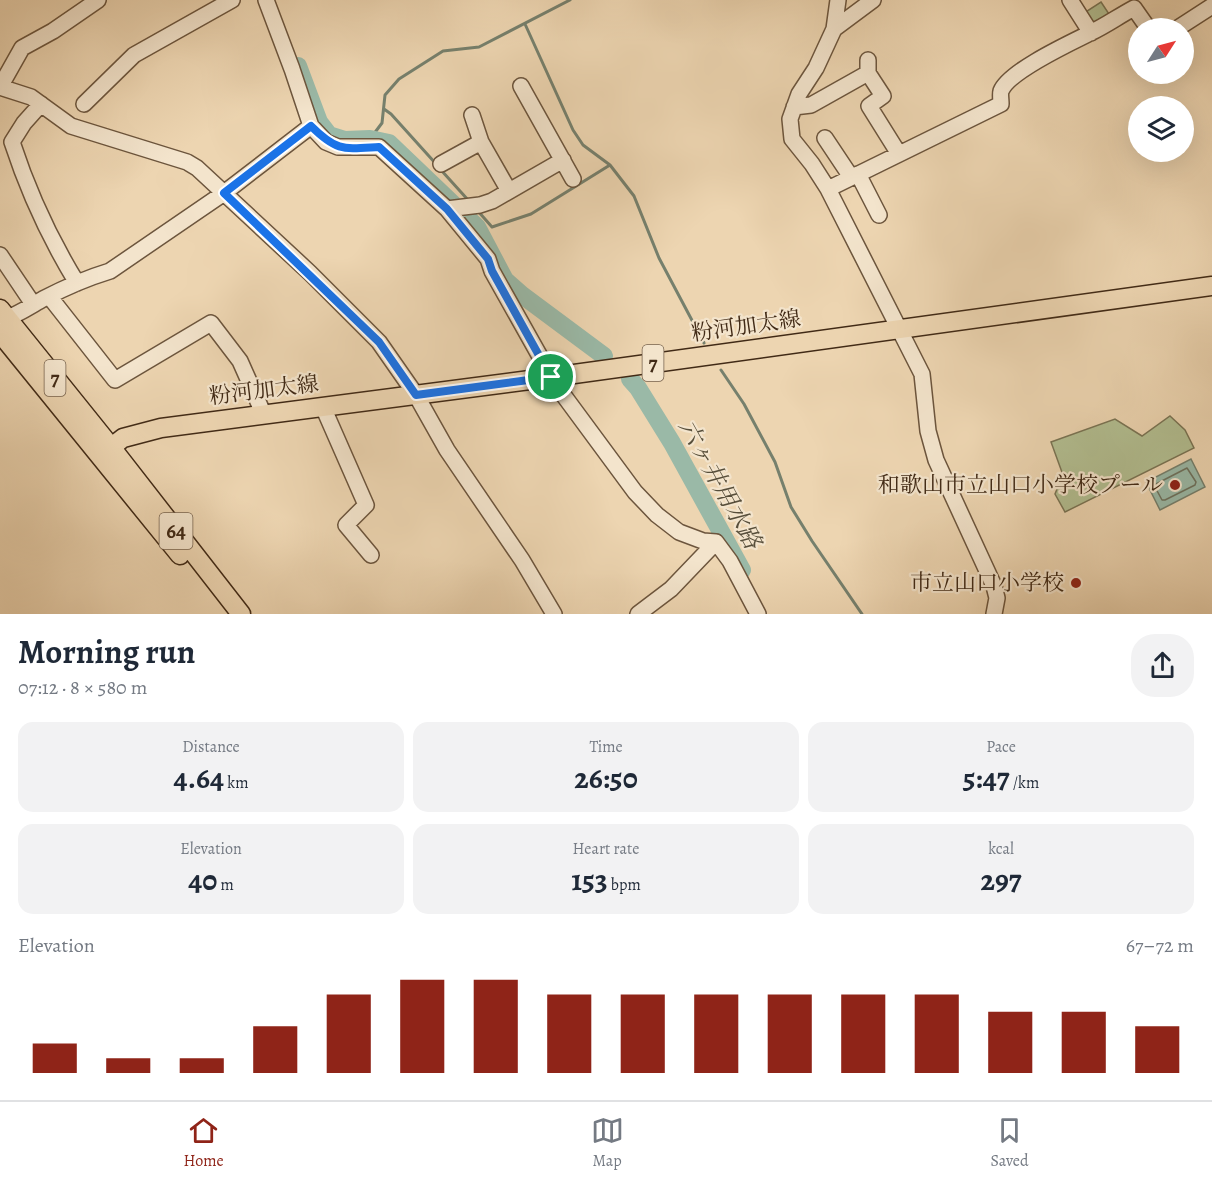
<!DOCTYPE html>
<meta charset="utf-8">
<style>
body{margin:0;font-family:Alegreya,"Noto Serif JP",serif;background:#f2f2f3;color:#1f2937;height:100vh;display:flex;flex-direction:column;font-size:22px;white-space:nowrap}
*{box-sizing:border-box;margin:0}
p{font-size:20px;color:#747a83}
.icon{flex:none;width:33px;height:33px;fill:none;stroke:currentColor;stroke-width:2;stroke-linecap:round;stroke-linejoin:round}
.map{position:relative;height:614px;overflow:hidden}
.side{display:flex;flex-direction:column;background:#fff;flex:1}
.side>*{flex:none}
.needle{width:39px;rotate:54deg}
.fabs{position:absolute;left:1128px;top:18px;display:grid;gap:12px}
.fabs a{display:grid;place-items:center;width:66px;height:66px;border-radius:50%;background:#fff;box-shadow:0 6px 24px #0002;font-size:30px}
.pin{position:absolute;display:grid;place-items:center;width:51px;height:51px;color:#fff;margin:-26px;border:3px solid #fff;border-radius:50%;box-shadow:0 2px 6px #0007}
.round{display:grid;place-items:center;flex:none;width:63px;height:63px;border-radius:24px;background:#f2f2f3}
.summary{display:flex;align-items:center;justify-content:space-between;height:102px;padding:0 18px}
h1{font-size:33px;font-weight:700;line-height:45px}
.metrics{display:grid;grid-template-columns:repeat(3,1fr);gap:9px;height:102px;padding:6px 18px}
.metrics div{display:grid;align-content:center;border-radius:15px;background:#f2f2f3;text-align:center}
.metrics b{font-size:30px;font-weight:700}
.metrics small{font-size:16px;font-weight:400}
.metrics p{font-size:16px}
.chart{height:168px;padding:12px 18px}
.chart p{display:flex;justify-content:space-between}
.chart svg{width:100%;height:108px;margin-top:6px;stroke:#8f2418;stroke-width:6}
.tab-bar{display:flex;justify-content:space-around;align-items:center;height:84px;border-top:2px solid #e0e1e3;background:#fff;font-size:16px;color:#747a83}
.tab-bar a{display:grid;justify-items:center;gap:3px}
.tab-bar .on{color:#8f2418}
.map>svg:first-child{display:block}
.green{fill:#b2be91;stroke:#7a7454;stroke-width:1.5}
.water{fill:#9ab9a7;stroke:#76806d;stroke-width:1.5}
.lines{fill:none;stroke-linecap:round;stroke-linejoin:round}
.shore{stroke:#6e725e;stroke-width:1.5}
.stream{stroke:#76806d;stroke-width:3}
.river{stroke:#9ab9a7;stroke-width:18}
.minor-casing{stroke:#6c553d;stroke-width:18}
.major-casing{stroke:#412a16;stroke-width:21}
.minor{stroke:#f3e4cc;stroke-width:15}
.major{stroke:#edd5b1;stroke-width:18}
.route-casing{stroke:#fff;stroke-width:12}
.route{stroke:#1a73e8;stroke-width:8}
.poi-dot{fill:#8f2418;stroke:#f3e4cc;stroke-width:2}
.labels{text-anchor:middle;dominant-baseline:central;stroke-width:4.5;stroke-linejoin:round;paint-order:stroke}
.shield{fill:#f3e4cc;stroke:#76624d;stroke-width:1.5}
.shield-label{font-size:21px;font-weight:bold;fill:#412a16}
.street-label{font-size:22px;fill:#412a16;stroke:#f3e4cc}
.poi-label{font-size:22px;fill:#412a16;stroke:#f3e4cc;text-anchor:end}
.water-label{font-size:24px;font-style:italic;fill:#574e3a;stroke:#f3e4cc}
</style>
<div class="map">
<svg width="1212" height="614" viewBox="0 0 1212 614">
<rect width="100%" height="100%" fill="#edd5b1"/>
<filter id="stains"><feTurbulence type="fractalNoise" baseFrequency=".00333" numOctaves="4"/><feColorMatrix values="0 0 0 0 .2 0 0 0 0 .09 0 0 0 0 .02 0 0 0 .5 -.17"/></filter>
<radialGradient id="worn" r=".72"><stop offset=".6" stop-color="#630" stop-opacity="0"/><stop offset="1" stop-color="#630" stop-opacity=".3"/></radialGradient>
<path class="green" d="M1101,2L1111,17L1092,29L1084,13Z
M1170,416L1185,430L1194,448L1065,512L1055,494L1063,475L1051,442L1115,419L1142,436Z"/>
<path class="water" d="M1191,459L1205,487L1160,510L1146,482Z"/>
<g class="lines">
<path class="shore" d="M1187,468L1196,482L1195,485L1165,500H1162L1155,487L1156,484Z"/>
<path class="stream" d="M525,24L573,130L583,145L610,165L634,196L659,258L704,343
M384,109L391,114L437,165
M370,139L382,123L385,95L399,79L443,51L479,47L570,0
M441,170L469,201
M477,210L492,227L531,214L610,165
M721,370L744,404L775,462L791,507L812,541L862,614"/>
<path class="river" d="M298,66L319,122L329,135L345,140L370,139L389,143L477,227L505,280L522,295L604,356
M630,379L638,388L672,443L742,570"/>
<g class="minor-casing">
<path id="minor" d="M266,0L292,69L311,126L326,142L338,147H379L447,209L488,259L492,271L556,385L635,492L657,515L679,532L703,541L716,542L730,561L758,614
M838,0L834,29L816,68L799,94L790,119L792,139L812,164L828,189L922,374L928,431L936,460L994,586L997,598L994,614
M1070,0L1091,33
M1178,28L1212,6
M834,29L873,0
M868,60V73L883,96L869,106L899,154
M521,86L573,179
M0,87L31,97L71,126L187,162L197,168L310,273L379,342L416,395L447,450L522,560L554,614
M0,87L22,48L53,31L98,0
M41,104L24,123L12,142C28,191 50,239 77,283
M84,104L134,55L232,0
M794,107L811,105L868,73
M472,115L481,142L509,191
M825,138L851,177
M441,164L481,142
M858,174L879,215
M828,189L1001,104C1001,100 1000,94 1001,91C1009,71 1070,43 1090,33C1105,26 1119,16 1134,8L1148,28
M447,209L480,205L492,201L563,160
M0,255L33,304
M49,296L115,380L211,323L240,361L264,415
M0,321C16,316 29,307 43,299C64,288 87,278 110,271L224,193L311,126
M323,407L366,505L346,525L371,555
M638,614L671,589L716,542"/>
</g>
<g class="major-casing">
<path id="major" d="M0,309L111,447L241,614
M0,333L180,555
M100,456L123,438L161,428L545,378L1212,286"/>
</g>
<use href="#minor" class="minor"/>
<use href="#major" class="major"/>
</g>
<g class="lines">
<g class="route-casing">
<path id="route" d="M311,126C337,152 344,149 379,147L447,209L488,259L492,271L551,377L416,395L379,342L224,193Z"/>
</g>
<use href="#route" class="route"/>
</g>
<g class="poi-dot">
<circle cx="1175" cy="485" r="6"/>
<circle cx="1076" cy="583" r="6"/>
</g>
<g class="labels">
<g class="shield">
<rect x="642.5" y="345" width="21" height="36" rx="4.5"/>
<rect x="44.5" y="360" width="21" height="36" rx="4.5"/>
<rect x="159.5" y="513" width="33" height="36" rx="4.5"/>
</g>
<g class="shield-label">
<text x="653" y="363">7</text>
<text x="55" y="378">7</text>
<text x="176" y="531">64</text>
</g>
<g class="street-label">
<text transform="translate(746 326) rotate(-8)">粉河加太線</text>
<text transform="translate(264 390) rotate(-7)">粉河加太線</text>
</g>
<g class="poi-label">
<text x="1163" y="485">和歌山市立山口小学校プール</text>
<text x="1064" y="583">市立山口小学校</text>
</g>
<g class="water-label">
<text transform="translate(720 484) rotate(61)">六ヶ井用水路</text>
</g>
</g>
<rect width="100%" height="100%" filter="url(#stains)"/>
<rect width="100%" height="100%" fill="url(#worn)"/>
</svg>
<div class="fabs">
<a><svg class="needle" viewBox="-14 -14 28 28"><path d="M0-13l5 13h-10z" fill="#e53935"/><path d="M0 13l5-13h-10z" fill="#747a83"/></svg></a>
<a><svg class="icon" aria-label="layers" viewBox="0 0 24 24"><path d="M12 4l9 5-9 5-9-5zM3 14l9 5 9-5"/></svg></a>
</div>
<div class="pin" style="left:551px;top:377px;background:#1e9e55"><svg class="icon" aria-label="arrive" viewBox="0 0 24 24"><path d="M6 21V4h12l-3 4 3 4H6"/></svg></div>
</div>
<section class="side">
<div class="summary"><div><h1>Morning run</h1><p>07:12 · 8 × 580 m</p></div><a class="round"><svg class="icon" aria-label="share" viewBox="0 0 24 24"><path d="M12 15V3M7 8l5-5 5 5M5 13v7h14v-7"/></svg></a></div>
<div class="metrics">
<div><p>Distance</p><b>4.64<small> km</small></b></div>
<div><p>Time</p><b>26:50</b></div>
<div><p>Pace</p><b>5:47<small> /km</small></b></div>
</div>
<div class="metrics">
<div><p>Elevation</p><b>40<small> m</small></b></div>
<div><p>Heart rate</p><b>153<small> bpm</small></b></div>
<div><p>kcal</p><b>297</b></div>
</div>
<div class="chart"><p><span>Elevation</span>67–72 m</p>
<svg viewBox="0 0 160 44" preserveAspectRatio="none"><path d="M5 44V32M15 44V38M25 44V38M35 44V25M45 44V12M55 44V6M65 44V6M75 44V12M85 44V12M95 44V12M105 44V12M115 44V12M125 44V12M135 44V19M145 44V19M155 44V25"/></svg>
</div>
</section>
<nav class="tab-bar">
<a class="on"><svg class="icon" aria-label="home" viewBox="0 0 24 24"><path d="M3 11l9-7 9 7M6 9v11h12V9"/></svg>Home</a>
<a><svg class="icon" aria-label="map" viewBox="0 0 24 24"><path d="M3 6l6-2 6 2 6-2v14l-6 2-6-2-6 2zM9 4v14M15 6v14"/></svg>Map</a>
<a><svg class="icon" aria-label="saved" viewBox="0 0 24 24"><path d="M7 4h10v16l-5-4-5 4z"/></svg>Saved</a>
</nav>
